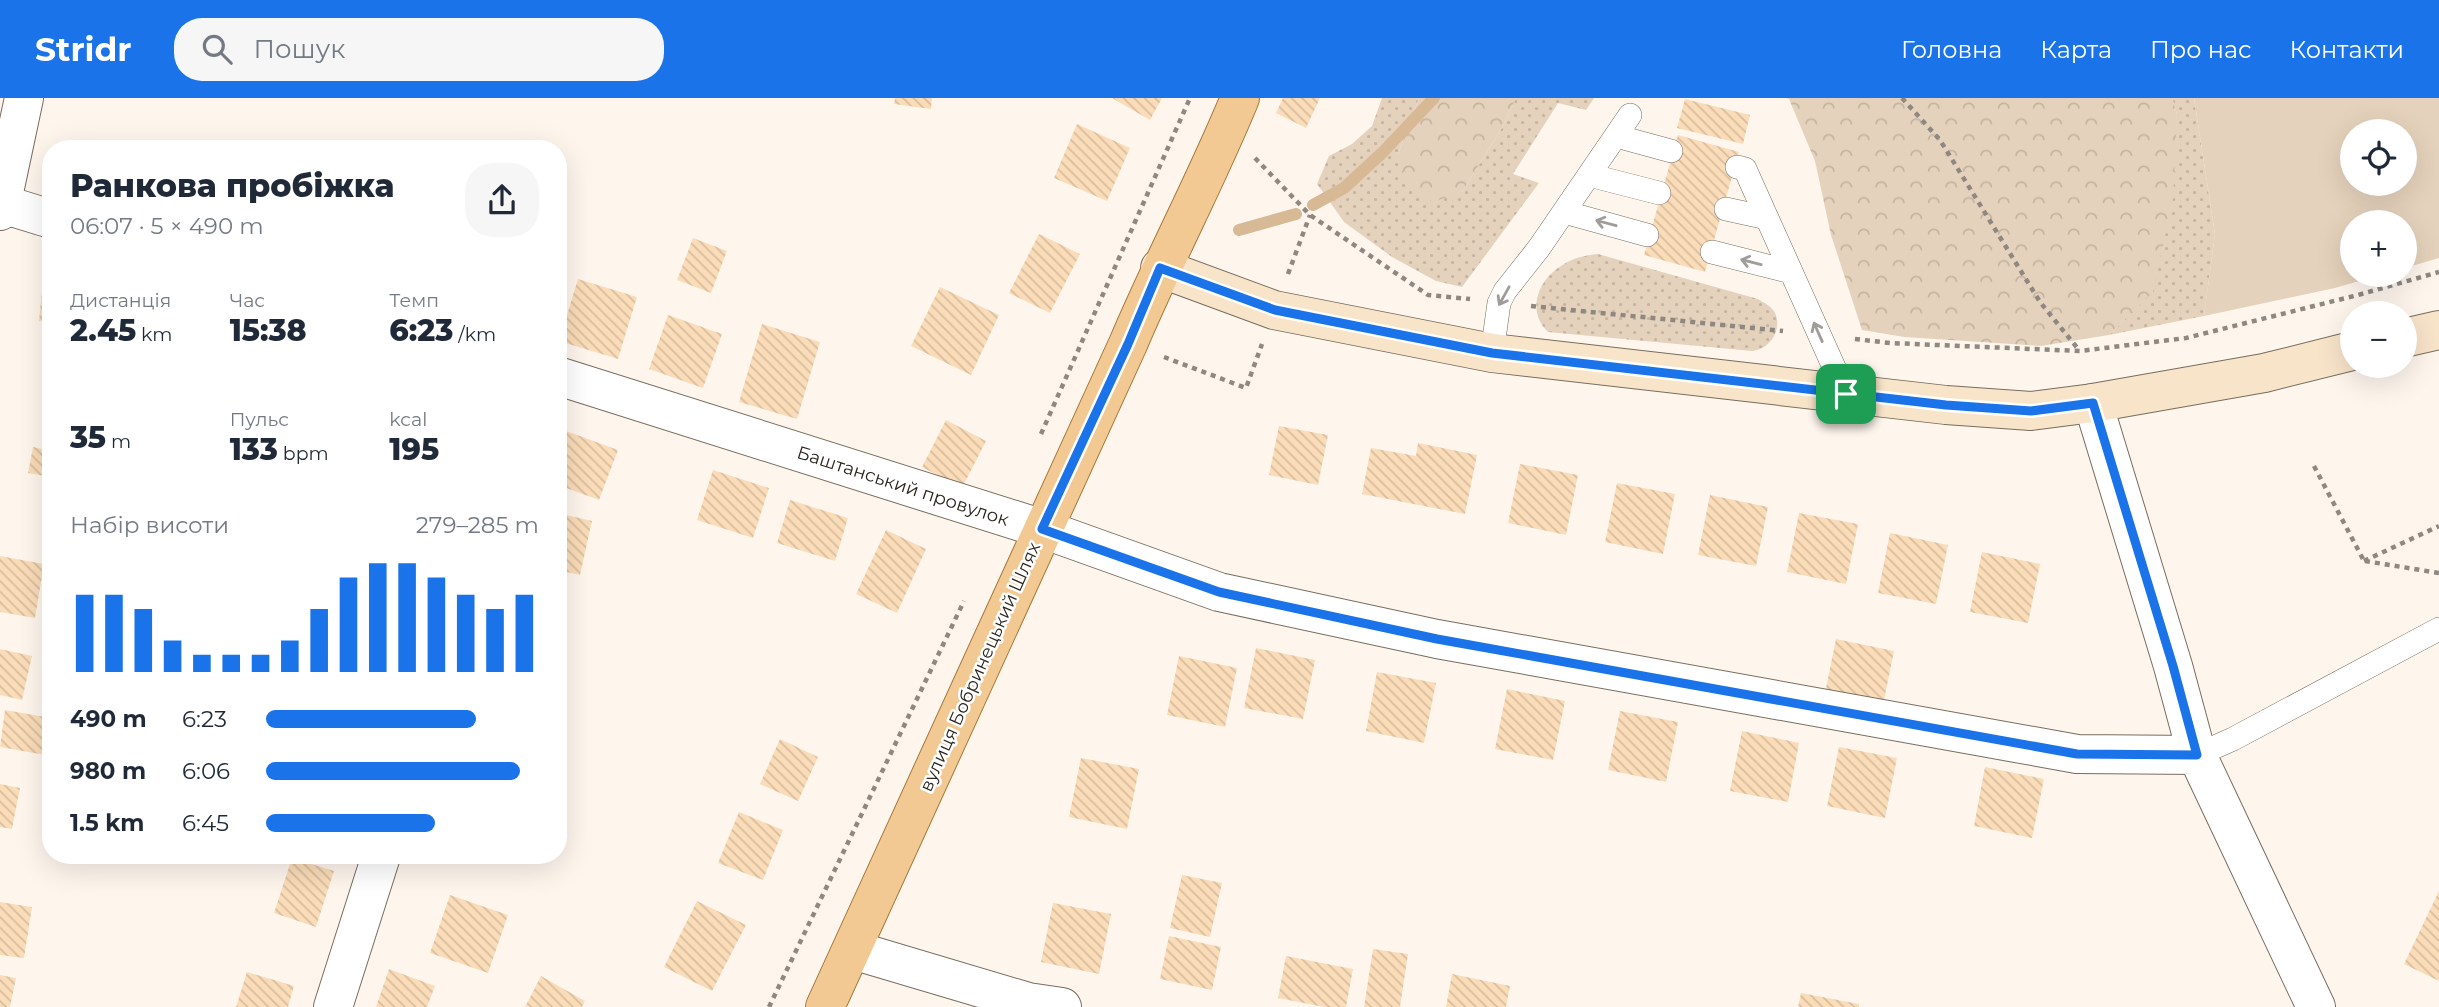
<!DOCTYPE html>
<html lang="uk">
<meta charset="utf-8">
<style>
body{margin:0;font-family:Montserrat,sans-serif;background:#f6f6f7;color:#1f2937;height:100vh;display:flex;flex-direction:column;font-size:26px;white-space:nowrap}
*{box-sizing:border-box;margin:0}
p{font-size:23px;color:#747a83}
.icon{flex:none;width:38px;height:38px;fill:none;stroke:currentColor;stroke-width:2;stroke-linecap:round;stroke-linejoin:round}
.map{position:relative;flex:1;overflow:hidden}
.side{position:absolute;left:42px;top:42px;width:525px;height:724px;display:flex;flex-direction:column;background:#fff;border-radius:28px;box-shadow:0 7px 28px #0002}
.side>*{flex:none}
.tools{position:absolute;left:2340px;top:21px;display:grid;gap:14px}
.tools a{display:grid;place-items:center;width:77px;height:77px;border-radius:50%;background:#fff;box-shadow:0 7px 28px #0002;font-size:35px}
.pin{position:absolute;display:grid;place-items:center;width:60px;height:60px;color:#fff;margin:-30px;border-radius:14px;box-shadow:0 4px 10px #0006}
.round{display:grid;place-items:center;flex:none;width:74px;height:74px;border-radius:28px;background:#f6f6f7}
.overview{display:flex;align-items:center;justify-content:space-between;height:119px;padding:0 28px}
h1{font-size:32px;font-weight:800;line-height:52px}
.metrics{display:grid;grid-template-columns:repeat(3,1fr);gap:10px;height:119px;padding:7px 28px}
.metrics div{display:grid;align-content:center}
.metrics b{font-size:30px;font-weight:800}
.metrics small{font-size:19px;font-weight:400}
.metrics p{font-size:19px}
.chart{height:196px;padding:14px 28px}
.chart p{display:flex;justify-content:space-between}
.chart svg{width:100%;height:126px;margin-top:7px;stroke:#1a73e8;stroke-width:6}
ul{padding:0 28px;list-style:none;font-size:23px}
li{display:grid;grid-template-columns:112px 84px 1fr;align-items:center;height:52px}
li i{height:18px;border-radius:9px;background:#1a73e8}
header{display:flex;align-items:center;gap:42px;box-sizing:border-box;height:98px;padding:0 35px;background:#1a73e8;color:#fff}
header strong{font-size:33px}
nav{display:flex;gap:38px;margin-inline-start:auto;font-size:24px}
.search{width:490px;height:63px;background:#f6f6f7;display:flex;align-items:center;gap:18px;box-sizing:border-box;padding:0 24px;border-radius:28px;color:#747a83;font-size:26px}
.map>svg:first-child{display:block}
.grass{fill:url(#grass-dots)}
.forest{fill:url(#forest-crowns)}
.green{fill:#e5d2bc;fill-rule:evenodd}
.lines{fill:none;stroke-linecap:round;stroke-linejoin:round}
.stream{stroke:#d7b996;stroke-width:12}
.building{fill:url(#building-back-hatch)}
.lane-casing{stroke:#786c5f;stroke-width:24}
.street-casing{stroke:#786c5f;stroke-width:40}
.secondary-casing{stroke:#786c5f;stroke-width:40}
.primary-casing{stroke:#a6783b;stroke-width:40}
.path{stroke:#8e8881;stroke-width:4.5;stroke-dasharray:5 5;stroke-linecap:butt}
.lane{stroke:#fff;stroke-width:23}
.street{stroke:#fff;stroke-width:38}
.secondary{stroke:#f8e4c9;stroke-width:38}
.primary{stroke:#f2c992;stroke-width:38}
.oneway{stroke:#9f9d9a}
.route-casing{stroke:#fff;stroke-width:14}
.route{stroke:#1a73e8;stroke-width:9}
.labels{text-anchor:middle;dominant-baseline:central;stroke-width:5;stroke-linejoin:round;paint-order:stroke}
.street-label{font-size:18px;fill:#29251f;stroke:#fff}
</style>
<header>
<strong>Stridr</strong>
<div class="search"><svg class="icon" aria-label="search" viewBox="0 0 24 24"><circle cx="10" cy="10" r="6"/><path d="M15 15l6 6"/></svg>Пошук</div>
<nav><a>Головна</a><a>Карта</a><a>Про нас</a><a>Контакти</a></nav>
</header>
<div class="map">
<svg width="2439" height="909" viewBox="0 0 2439 909">
<defs>
<pattern id="grass-dots" width="8" height="8" patternUnits="userSpaceOnUse" patternTransform="scale(1.75)"><rect width="8" height="8" fill="#e5d2bc"/><path d="M2 2h.1M6 6h.1" fill="none" stroke="#c4b4a1" stroke-width="1.8" stroke-linecap="round"/></pattern>
<pattern id="forest-crowns" width="20" height="18" patternUnits="userSpaceOnUse" patternTransform="scale(1.75)"><rect width="20" height="18" fill="#e5d2bc"/><path d="M2 6a3 3 0 1 1 6 0M12 15a3 3 0 1 1 6 0" fill="none" stroke="#c4b4a1"/></pattern>
<pattern id="building-back-hatch" width="6" height="6" patternUnits="userSpaceOnUse" patternTransform="scale(1.75)"><rect width="6" height="6" fill="#fbdcb8"/><path d="M-1 5l2 2M0 0l6 6M5-1l2 2" fill="none" stroke="#d7bd9e"/></pattern>
</defs>
<rect width="100%" height="100%" fill="#fef6ed"/>
<path class="grass" d="M1382,0H1419L1398,56L1462,94L1503,28L1516,0H1594L1586,12L1558,5L1513,76L1539,85L1462,189L1436,183L1392,159L1344,124L1317,86L1329,58L1352,46L1372,28Z
M2172,0H2194L2215,136L2204,218L2109,237L2153,193L2177,16Z
M1598,156L1758,201C1764,205 1772,208 1775,215C1783,232 1769,252 1752,253L1548,234C1526,213 1538,182 1561,168C1572,160 1585,157 1598,156Z"/>
<path class="forest" d="M1419,0H1516L1503,28L1462,94L1433,104L1406,85L1398,56Z
M1786,0H2172L2177,16L2173,101L2153,194L2109,237L2041,248L1904,239L1862,232L1831,137L1815,63L1789,1Z"/>
<path class="green" d="M2194,0H2439V160L2405,170L2404,124H2352V177H2380L2335,190L2204,218L2215,136ZM2352,33H2404V86H2352Z"/>
<g class="lines">
<path class="stream" d="M1313,107L1344,90L1383,54L1434,0
M1239,132L1296,116"/>
</g>
<path class="building" d="M895,0H932L931,11L894,6Z
M1112,0H1162L1150,22Z
M1283,0H1320L1306,30L1276,15Z
M1685,1L1750,17L1743,46L1677,30Z
M1077,26L1130,50L1107,103L1054,80Z
M1678,37L1739,54L1705,174L1644,157Z
M74,44L100,50V51H73Z
M1039,136L1080,156L1050,215L1009,195Z
M693,140L727,153L711,195L677,182Z
M44,173L51,174V224L39,223Z
M578,181L637,199L618,261L559,243Z
M940,189L999,217L971,277L911,248Z
M668,217L722,236L703,290L649,271Z
M762,226L820,244L797,321L739,304Z
M946,322L986,343L962,390L922,369Z
M1279,328L1328,337L1318,387L1269,377Z
M558,330L618,352L599,402L558,387Z
M1418,345L1477,357L1465,416L1362,396L1371,350L1416,358Z
M33,349L51,353V379L28,375Z
M1520,366L1578,377L1566,437L1508,425Z
M713,372L769,390L753,440L697,422Z
M1617,385L1675,396L1663,456L1605,444Z
M1710,397L1768,409L1756,468L1698,457Z
M790,402L848,420L835,463L777,445Z
M558,415L592,423L580,477L558,472Z
M1799,415L1858,426L1846,486L1787,474Z
M886,432L926,451L897,515L856,496Z
M1890,435L1948,447L1936,506L1878,495Z
M1982,454L2040,466L2028,525L1970,514Z
M0,458L44,466L35,520L0,514Z
M1836,541L1894,553L1882,612L1824,600Z
M1256,550L1315,562L1303,621L1244,610Z
M0,551L32,558L22,602L0,597Z
M1179,558L1237,570L1225,629L1167,617Z
M1377,574L1436,585L1424,645L1366,633Z
M1507,591L1565,603L1553,662L1495,651Z
M5,612L51,620V658L0,649Z
M1620,613L1678,624L1666,684L1608,672Z
M1742,633L1799,645L1788,704L1730,693Z
M780,641L818,659L798,703L760,686Z
M1839,649L1897,660L1885,720L1827,708Z
M1081,660L1139,671L1127,731L1069,719Z
M1985,669L2044,681L2032,740L1974,728Z
M0,686L20,690L12,731L0,729Z
M739,714L783,732L763,782L718,765Z
M292,760L334,773L316,829L274,815Z
M1182,777L1222,785L1210,839L1170,830Z
M2439,793V883L2404,866Z
M450,797L508,817L488,875L430,855Z
M697,803L746,827L712,893L664,869Z
M0,804L32,809L24,860L0,857Z
M1053,805L1111,816L1099,876L1041,864Z
M1169,838L1221,849L1212,892L1160,881Z
M1373,851L1408,856L1400,909H1364Z
M1286,858L1353,871L1346,909H1324L1278,900Z
M389,871L435,888L427,909H376Z
M247,874L294,888L288,909H236Z
M1452,876L1510,888L1506,909H1446Z
M0,877L16,880L10,909H0Z
M541,878L585,903L582,909H525Z
M1801,895L1859,906V909H1798Z"/>
<g class="lines">
<g class="lane-casing">
<path id="lane" d="M1616,38L1671,53
M1737,69L1745,71L1846,296
M1589,77L1659,95
M1726,111L1767,120
M1564,114L1647,137
M1712,154L1791,174
M1492,255L1499,205L1505,193L1539,150L1630,17
M2197,657L2233,641L2439,531"/>
</g>
<g class="street-casing">
<path id="street" d="M2,106L51,121
M0,113L24,0
M558,278L1043,431L1219,494L1437,541L2077,656L2197,657
M2093,305L2173,568L2197,657L2316,909
M853,852L1028,904L1062,909
M333,909L381,758"/>
</g>
<g class="secondary-casing">
<path id="secondary" d="M1160,170L1274,212L1492,255L1946,307L2031,313L2093,305L2264,275L2352,253
M2404,240L2439,232"/>
</g>
<g class="primary-casing">
<path id="primary" d="M825,909L1128,246C1163,163 1206,83 1240,0"/>
</g>
<path class="path" d="M1902,0L1940,42L2040,204L2079,252
M1255,60L1310,117L1428,197L1470,201
M1288,176L1310,117
M1531,208L1783,233
M1855,241L1890,245L2080,253L2186,240L2358,197L2439,174
M1164,259L1246,290L1262,246
M1041,336L1190,0
M2314,368L2364,463
M2364,463L2439,428
M2365,463L2439,475
M769,909L964,503"/>
<use href="#lane" class="lane"/>
<use href="#street" class="street"/>
<use href="#secondary" class="secondary"/>
<use href="#primary" class="primary"/>
</g>
<defs><path id="oneway-shaft" d="M-6 0H5M1.5-3L5.5 0L1.5 3" fill="none" stroke-width="1.6" stroke-linecap="round" stroke-linejoin="round" transform="scale(1.75)"/></defs>
<g class="oneway">
<use href="#oneway-shaft" transform="translate(1606 125) rotate(-165)"/>
<use href="#oneway-shaft" transform="translate(1751 164) rotate(-166)"/>
<use href="#oneway-shaft" transform="translate(1504 198) rotate(119)"/>
<use href="#oneway-shaft" transform="translate(1818 234) rotate(-114)"/>
</g>
<g class="lines">
<g class="route-casing">
<path id="route" d="M1160,170L1275,212L1492,255L1946,307L2031,313L2093,305L2173,568L2197,657L2077,656L1437,541L1219,494L1042,431L1128,246Z"/>
</g>
<use href="#route" class="route"/>
</g>
<g class="labels">
<g class="street-label">
<text transform="translate(903 388) rotate(18)">Баштанський провулок</text>
<text transform="translate(980 569) rotate(-66)">вулиця Бобринецький Шлях</text>
</g>
</g>
</svg>
<div class="tools">
<a><svg class="icon" aria-label="locate" viewBox="0 0 24 24"><circle cx="12" cy="12" r="6"/><path d="M12 2v4M12 18v4M2 12h4M18 12h4"/></svg></a>
<a>+</a>
<a>−</a>
</div>
<div class="pin" style="left:1846px;top:296px;background:#1e9e55"><svg class="icon" aria-label="arrive" viewBox="0 0 24 24"><path d="M6 21V4h12l-3 4 3 4H6"/></svg></div>
<section class="side">
<div class="overview"><div><h1>Ранкова пробіжка</h1><p>06:07 · 5 × 490 m</p></div><a class="round"><svg class="icon" aria-label="share" viewBox="0 0 24 24"><path d="M12 15V3M7 8l5-5 5 5M5 13v7h14v-7"/></svg></a></div>
<div class="metrics">
<div><p>Дистанція</p><b>2.45<small> km</small></b></div>
<div><p>Час</p><b>15:38</b></div>
<div><p>Темп</p><b>6:23<small> /km</small></b></div>
</div>
<div class="metrics">
<div><b>35<small> m</small></b></div>
<div><p>Пульс</p><b>133<small> bpm</small></b></div>
<div><p>kcal</p><b>195</b></div>
</div>
<div class="chart"><p><span>Набір висоти</span>279–285 m</p>
<svg viewBox="0 0 160 44" preserveAspectRatio="none"><path d="M5 44V17M15 44V17M25 44V22M35 44V33M45 44V38M55 44V38M65 44V38M75 44V33M85 44V22M95 44V11M105 44V6M115 44V6M125 44V11M135 44V17M145 44V22M155 44V17"/></svg>
</div>
<ul>
<li><b>490 m</b>6:23<i style="width:77%"></i></li>
<li><b>980 m</b>6:06<i style="width:93%"></i></li>
<li><b>1.5 km</b>6:45<i style="width:62%"></i></li>
</ul>
</section>
</div>
